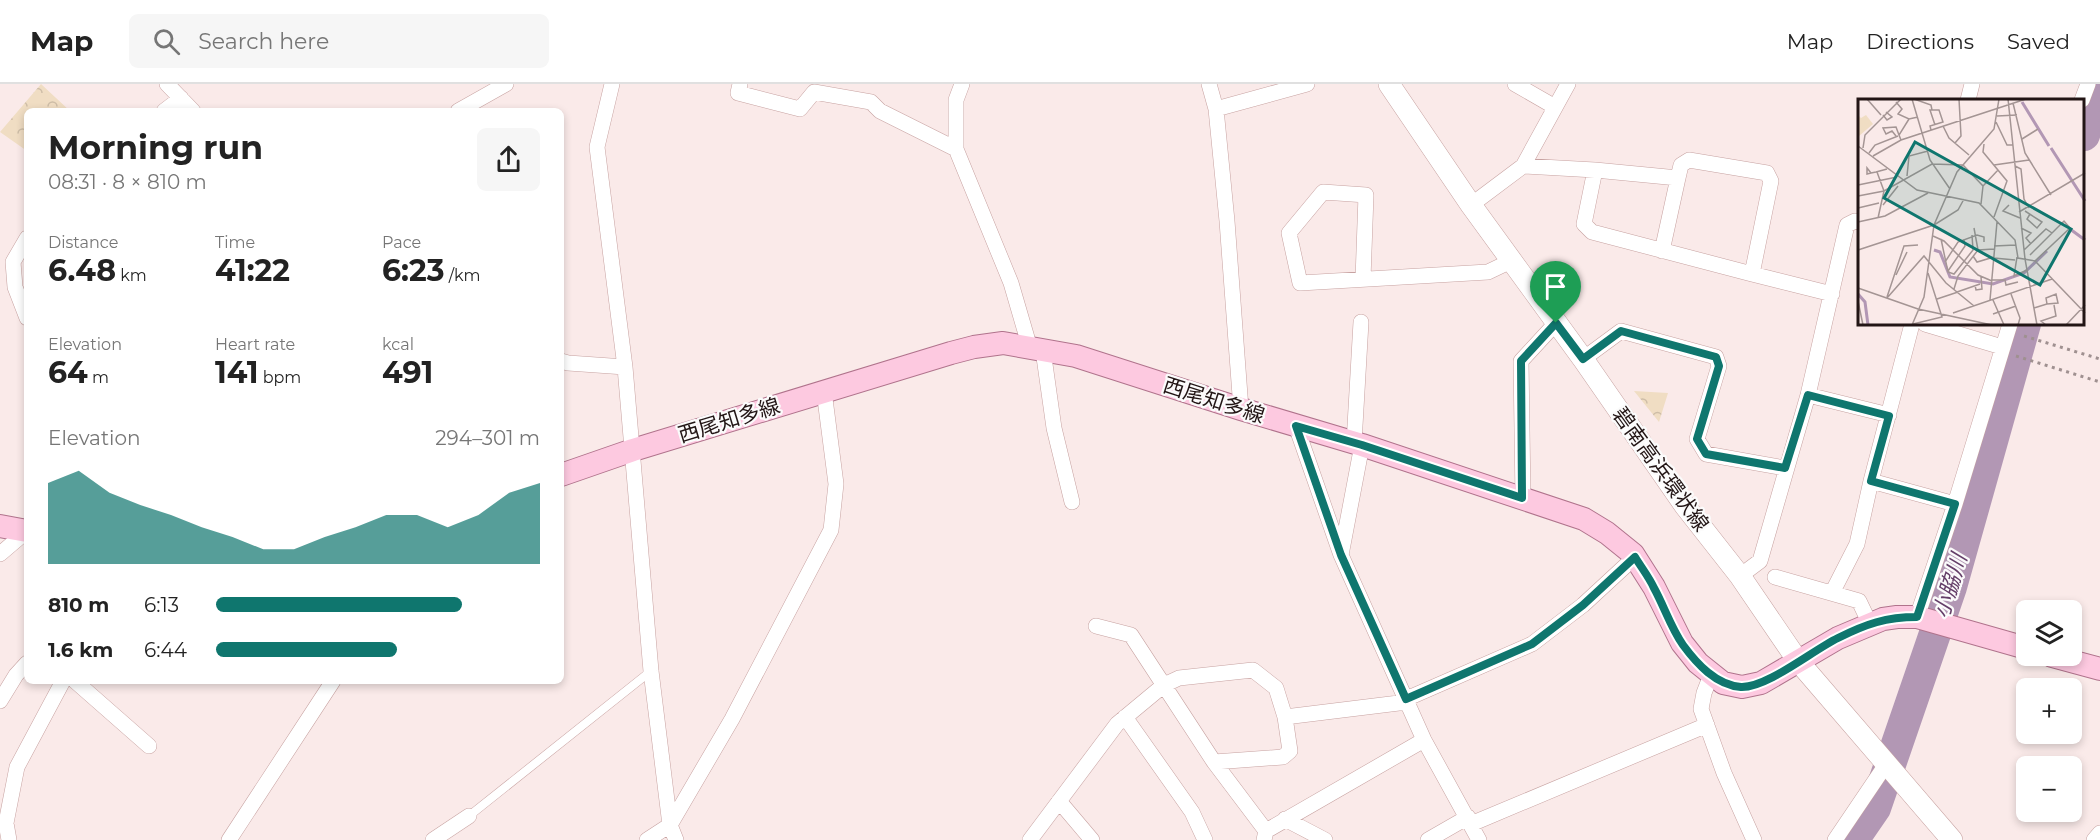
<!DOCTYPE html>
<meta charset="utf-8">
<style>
body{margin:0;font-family:Montserrat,"Noto Sans JP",sans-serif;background:#f6f6f6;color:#222;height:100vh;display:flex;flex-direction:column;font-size:22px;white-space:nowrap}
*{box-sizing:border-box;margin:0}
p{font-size:20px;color:#767676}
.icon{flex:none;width:33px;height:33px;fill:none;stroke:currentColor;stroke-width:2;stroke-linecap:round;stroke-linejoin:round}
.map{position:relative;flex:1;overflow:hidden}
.drawer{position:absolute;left:24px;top:24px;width:540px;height:576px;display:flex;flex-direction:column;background:#fff;border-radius:9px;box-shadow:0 3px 9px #0003}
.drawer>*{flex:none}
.fabs{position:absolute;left:2016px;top:516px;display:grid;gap:12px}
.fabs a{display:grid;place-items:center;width:66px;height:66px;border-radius:9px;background:#fff;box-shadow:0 3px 9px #0003;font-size:30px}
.pin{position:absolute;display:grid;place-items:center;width:51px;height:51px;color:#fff;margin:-62px -26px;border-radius:50% 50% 50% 0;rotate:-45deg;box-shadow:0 0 6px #0007}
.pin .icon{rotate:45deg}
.round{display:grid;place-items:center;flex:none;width:63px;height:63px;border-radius:9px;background:#f6f6f6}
.head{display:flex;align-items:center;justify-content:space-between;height:102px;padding:0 24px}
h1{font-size:33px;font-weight:700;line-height:45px}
.stats{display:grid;grid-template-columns:repeat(3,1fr);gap:9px;height:102px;padding:6px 24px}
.stats div{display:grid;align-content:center}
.stats b{font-size:30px;font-weight:700}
.stats small{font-size:16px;font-weight:400}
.stats p{font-size:16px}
.chart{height:168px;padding:12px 24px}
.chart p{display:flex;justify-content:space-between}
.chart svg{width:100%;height:108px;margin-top:6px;fill:#0f766e;opacity:.7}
ul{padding:0 24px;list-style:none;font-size:20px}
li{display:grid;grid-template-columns:96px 72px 1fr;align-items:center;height:45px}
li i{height:15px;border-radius:8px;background:#0f766e}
header{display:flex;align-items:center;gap:36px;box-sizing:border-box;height:84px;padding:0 30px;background:#fff;border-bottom:2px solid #e0e0e0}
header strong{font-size:28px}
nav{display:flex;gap:33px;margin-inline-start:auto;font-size:21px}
.search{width:420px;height:54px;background:#f6f6f6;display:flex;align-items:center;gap:15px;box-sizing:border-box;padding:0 21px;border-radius:9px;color:#767676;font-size:22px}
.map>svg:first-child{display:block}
.park{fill:url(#park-crowns)}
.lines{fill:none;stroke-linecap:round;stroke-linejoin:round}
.river{stroke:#b297b4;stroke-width:32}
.lane-casing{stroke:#c7a2a1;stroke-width:9}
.street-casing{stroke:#c7a2a1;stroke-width:16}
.secondary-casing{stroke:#c7a2a1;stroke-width:22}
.primary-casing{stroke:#b0738c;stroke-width:24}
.path{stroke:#9f9090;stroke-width:3;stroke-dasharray:3 4.5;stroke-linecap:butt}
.lane{stroke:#fff;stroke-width:8}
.street{stroke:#fff;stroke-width:15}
.secondary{stroke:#fff;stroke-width:21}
.primary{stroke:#fdc9e0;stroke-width:22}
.route-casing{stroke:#fff;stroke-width:12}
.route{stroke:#0f766e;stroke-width:8}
.labels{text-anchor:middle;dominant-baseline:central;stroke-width:4.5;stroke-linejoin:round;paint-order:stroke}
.street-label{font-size:21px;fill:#221515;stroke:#fbfbfb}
.water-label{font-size:22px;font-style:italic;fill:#643e68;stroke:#fbfbfb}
.inset-river{fill:none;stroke:#b297b4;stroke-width:3}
.inset-road{fill:none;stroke:#a49594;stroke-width:1.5}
.view{fill:#0f766e;fill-opacity:0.15;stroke:#0f766e;stroke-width:3}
.inset-edge{fill:none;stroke:#221515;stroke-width:3}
</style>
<header>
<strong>Map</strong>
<div class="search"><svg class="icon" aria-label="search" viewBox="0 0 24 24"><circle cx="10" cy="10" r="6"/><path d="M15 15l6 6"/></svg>Search here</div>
<nav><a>Map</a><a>Directions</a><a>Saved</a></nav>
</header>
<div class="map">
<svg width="2100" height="756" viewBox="0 0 2100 756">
<defs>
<pattern id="park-crowns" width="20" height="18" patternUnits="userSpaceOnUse" patternTransform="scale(1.5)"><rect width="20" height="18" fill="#f0ddc3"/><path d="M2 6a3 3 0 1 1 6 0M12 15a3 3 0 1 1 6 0" fill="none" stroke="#cebda7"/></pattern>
</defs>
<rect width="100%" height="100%" fill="#faeae9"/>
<path class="park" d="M41,0L70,27H27V67L0,48Z
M1634,307L1668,309L1659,338Z"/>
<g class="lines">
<path class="river" d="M2084,51L2100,0
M1853,756L1875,724L1951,503L2025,240"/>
<g class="lane-casing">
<path id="lane" d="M469,732L651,587"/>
</g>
<g class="street-casing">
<path id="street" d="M167,0L193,27
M612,0L597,63L625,283L651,587L670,741L676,756
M740,0L738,9L800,25L814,8L871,18L880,27L956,65
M962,0L956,16V65L1011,199L1030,264
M1209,0L1216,25L1227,137L1241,325
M1515,0L1555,23
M1968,16L1972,0
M2082,16L2088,0
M1216,25L1307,0
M164,27L181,14
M458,27L506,0
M1523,82L1595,86L1678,94L1681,81L1689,76L1767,89L1771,97L1752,190L1592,148L1584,140L1595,86
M1471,121L1523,82L1568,0
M27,154L13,178L15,203L27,234
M1662,167L1678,94
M1752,190L1832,210
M1363,195L1366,111L1323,108L1289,149L1300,199L1488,188L1511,177
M1925,240L2002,263
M1043,266L1054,344L1072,418
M1583,275L1621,247L1716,273L1719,282L1697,355L1706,370L1785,384
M561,277L568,279L625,283
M1808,311L1889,331
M1296,342L1341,471L1424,656L1479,756
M1354,359L1361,238
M1871,397L1955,420
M1523,414L1521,277L1556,239
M0,470L27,447
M1341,471L1362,361
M1740,492L1760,477L1808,311L1847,141L1855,137L1860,138
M1775,493L1859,517L1870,540
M1832,509L1857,460L1871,397L1912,240
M1917,533L1955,420L2010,240
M1096,542L1131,551L1214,678L1266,747
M1711,591L1704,609L1701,625L1724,689L1754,756
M75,597L149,662
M1406,615L1532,560L1583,521L1635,473
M0,617L16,591L27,579
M1125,633L1192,728L1205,756
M1214,678L1283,673L1290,667L1285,633L1407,618
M1059,717L1092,756
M1285,735L1325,756
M1471,740L1707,641
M9,756L6,739L17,683L63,597
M229,756L333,597
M433,756L469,732
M647,756L670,741L732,635L831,446L836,400L824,307
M1030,756L1117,640L1164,601L1179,594L1253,586L1276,604L1285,633
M1264,756L1266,747L1424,656
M1428,756L1468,733
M1835,756L1887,679
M2094,756L2100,749"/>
</g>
<g class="secondary-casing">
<path id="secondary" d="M1389,0L1471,121L1583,275L1685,422L1740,492L1798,577L1952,756"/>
</g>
<g class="primary-casing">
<path id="primary" d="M561,391L633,366L951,269L974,263L1003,259L1076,272L1241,325L1362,361L1584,435L1607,449L1633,470L1654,503L1682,559L1698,579L1723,599L1742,603L1761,599L1838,554L1883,535L1897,533H1917L2026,564
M0,442L27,447
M2052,572L2100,585"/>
</g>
<path class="path" d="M2024,252L2100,275
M2016,272L2100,298"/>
<use href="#lane" class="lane"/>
<use href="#street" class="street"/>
<use href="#secondary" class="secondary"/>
<use href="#primary" class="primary"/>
</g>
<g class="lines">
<g class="route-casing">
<path id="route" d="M1556,239L1583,275L1621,247L1716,273L1719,282L1697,355L1706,370L1785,384L1808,311L1889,332L1871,397L1955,420L1917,533C1886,533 1866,540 1838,554C1813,566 1767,604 1741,603C1716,601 1697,580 1683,561C1671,544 1664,522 1654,504C1649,493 1641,483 1635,473L1583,521L1532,560L1406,615L1341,471L1296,342L1362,361L1522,414L1521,277Z"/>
</g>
<use href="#route" class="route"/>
</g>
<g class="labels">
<g class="street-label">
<text transform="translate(1214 316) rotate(18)">西尾知多線</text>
<text transform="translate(729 336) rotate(-17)">西尾知多線</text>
<text transform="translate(1661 385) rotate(54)">碧南高浜環状線</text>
</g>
<g class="water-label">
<text transform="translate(1950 502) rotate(-73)">小脇川</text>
</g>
</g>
<g transform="translate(1858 15)">
<rect width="226" height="226" fill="#faeae9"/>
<path d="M0,16L3,19L8,16L15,25L1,37Z" fill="#f0ddc3"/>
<path class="inset-river" d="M164,3L191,47M193,49L227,102M212,130L227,141M76,151L82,153L92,178L135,185L166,174L189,152M0,195L7,203L10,226"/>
<path class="inset-road" d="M9,0L23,16M54,0L72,61L92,90M56,0L73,6L74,11M150,0L167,160L179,226M38,3L44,10L40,15L51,20L60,18M155,4L167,54L193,96M25,16L29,21L34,18L28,13M139,17L159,16M138,23L149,46H155M85,27L91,39L111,56M73,31L72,27L85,23L81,11H72L77,26M38,37L34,32L28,35L25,29L38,28L41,36M164,40L180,30M43,41L41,36L51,20M97,44L103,37L101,0M126,45L125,53L149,82L136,118M0,47L59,91L121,104L157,141L160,159L177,162L227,214M5,49L7,36L43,0M11,54L17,46L40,37M15,57L43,41L168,0M136,66L171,61M157,67L163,70L166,100L171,109M19,73L26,92L20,119M13,74L9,69V75L13,74L18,73L29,70M49,77L51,57L70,52M0,86L39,78M0,97L26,92L74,65L105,66L125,87M123,105L125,87L140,71M25,106L40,87M151,106L145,112L162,119M0,109L21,104M167,112L184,123L179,129L169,120L172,115M161,113L227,74M0,123L27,117L70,94M116,129L120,151M163,129L173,134L168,139L173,145M75,137L86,142L120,176L134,182M83,140L90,173L96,175L115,151L114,136M136,147L158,146M0,151L76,126L100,111L106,100M166,151L188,130L194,134M172,156L206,122L212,129L177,162M115,157L119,163L136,158M159,158L156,177L169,171M136,159L157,161M87,163L100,143L119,136L126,138V143M90,172L107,147L106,140M38,176L49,153M134,181H147L148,186L160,183M117,186L118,191L124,190L123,178M0,189L60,210L134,226M96,190L100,177L120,151L136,150M99,193L122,185M153,195L162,219L160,226M29,198L46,147L60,146M29,199L66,157L88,184L116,207M79,200L100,193M132,201L139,123M135,201L146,226M0,202L5,226M176,209L189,205L188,199L198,195L200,204L189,205M95,214L194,180M135,215L158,207M55,225L84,218L70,174M54,226L66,198L76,126L99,73L136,30L141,0M188,226L183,222L198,217L196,206M208,226L227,206"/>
<path class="view" d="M57,43L213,130L182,186L26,99Z"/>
<rect width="226" height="226" class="inset-edge"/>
</g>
</svg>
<div class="fabs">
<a><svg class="icon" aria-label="layers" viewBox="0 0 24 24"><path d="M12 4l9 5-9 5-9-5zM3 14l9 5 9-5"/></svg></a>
<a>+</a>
<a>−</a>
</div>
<div class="pin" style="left:1556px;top:239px;background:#1e9e55"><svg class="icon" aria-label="arrive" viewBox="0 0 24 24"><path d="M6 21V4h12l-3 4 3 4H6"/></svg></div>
<section class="drawer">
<div class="head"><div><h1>Morning run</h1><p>08:31 · 8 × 810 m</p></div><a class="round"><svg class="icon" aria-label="share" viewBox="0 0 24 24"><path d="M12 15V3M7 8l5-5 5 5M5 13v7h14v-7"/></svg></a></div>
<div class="stats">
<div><p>Distance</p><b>6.48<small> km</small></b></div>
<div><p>Time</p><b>41:22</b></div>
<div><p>Pace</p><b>6:23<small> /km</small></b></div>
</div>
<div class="stats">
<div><p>Elevation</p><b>64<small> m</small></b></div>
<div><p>Heart rate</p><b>141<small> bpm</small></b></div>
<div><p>kcal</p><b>491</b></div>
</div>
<div class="chart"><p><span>Elevation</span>294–301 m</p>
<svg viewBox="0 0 160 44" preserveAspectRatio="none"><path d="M0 44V11L10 6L20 15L30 20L40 24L50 29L60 33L70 38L80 38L90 33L100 29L110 24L120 24L130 29L140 24L150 15L160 11V44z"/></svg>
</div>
<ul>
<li><b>810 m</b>6:13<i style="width:76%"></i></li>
<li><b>1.6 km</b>6:44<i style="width:56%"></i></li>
</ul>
</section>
</div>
